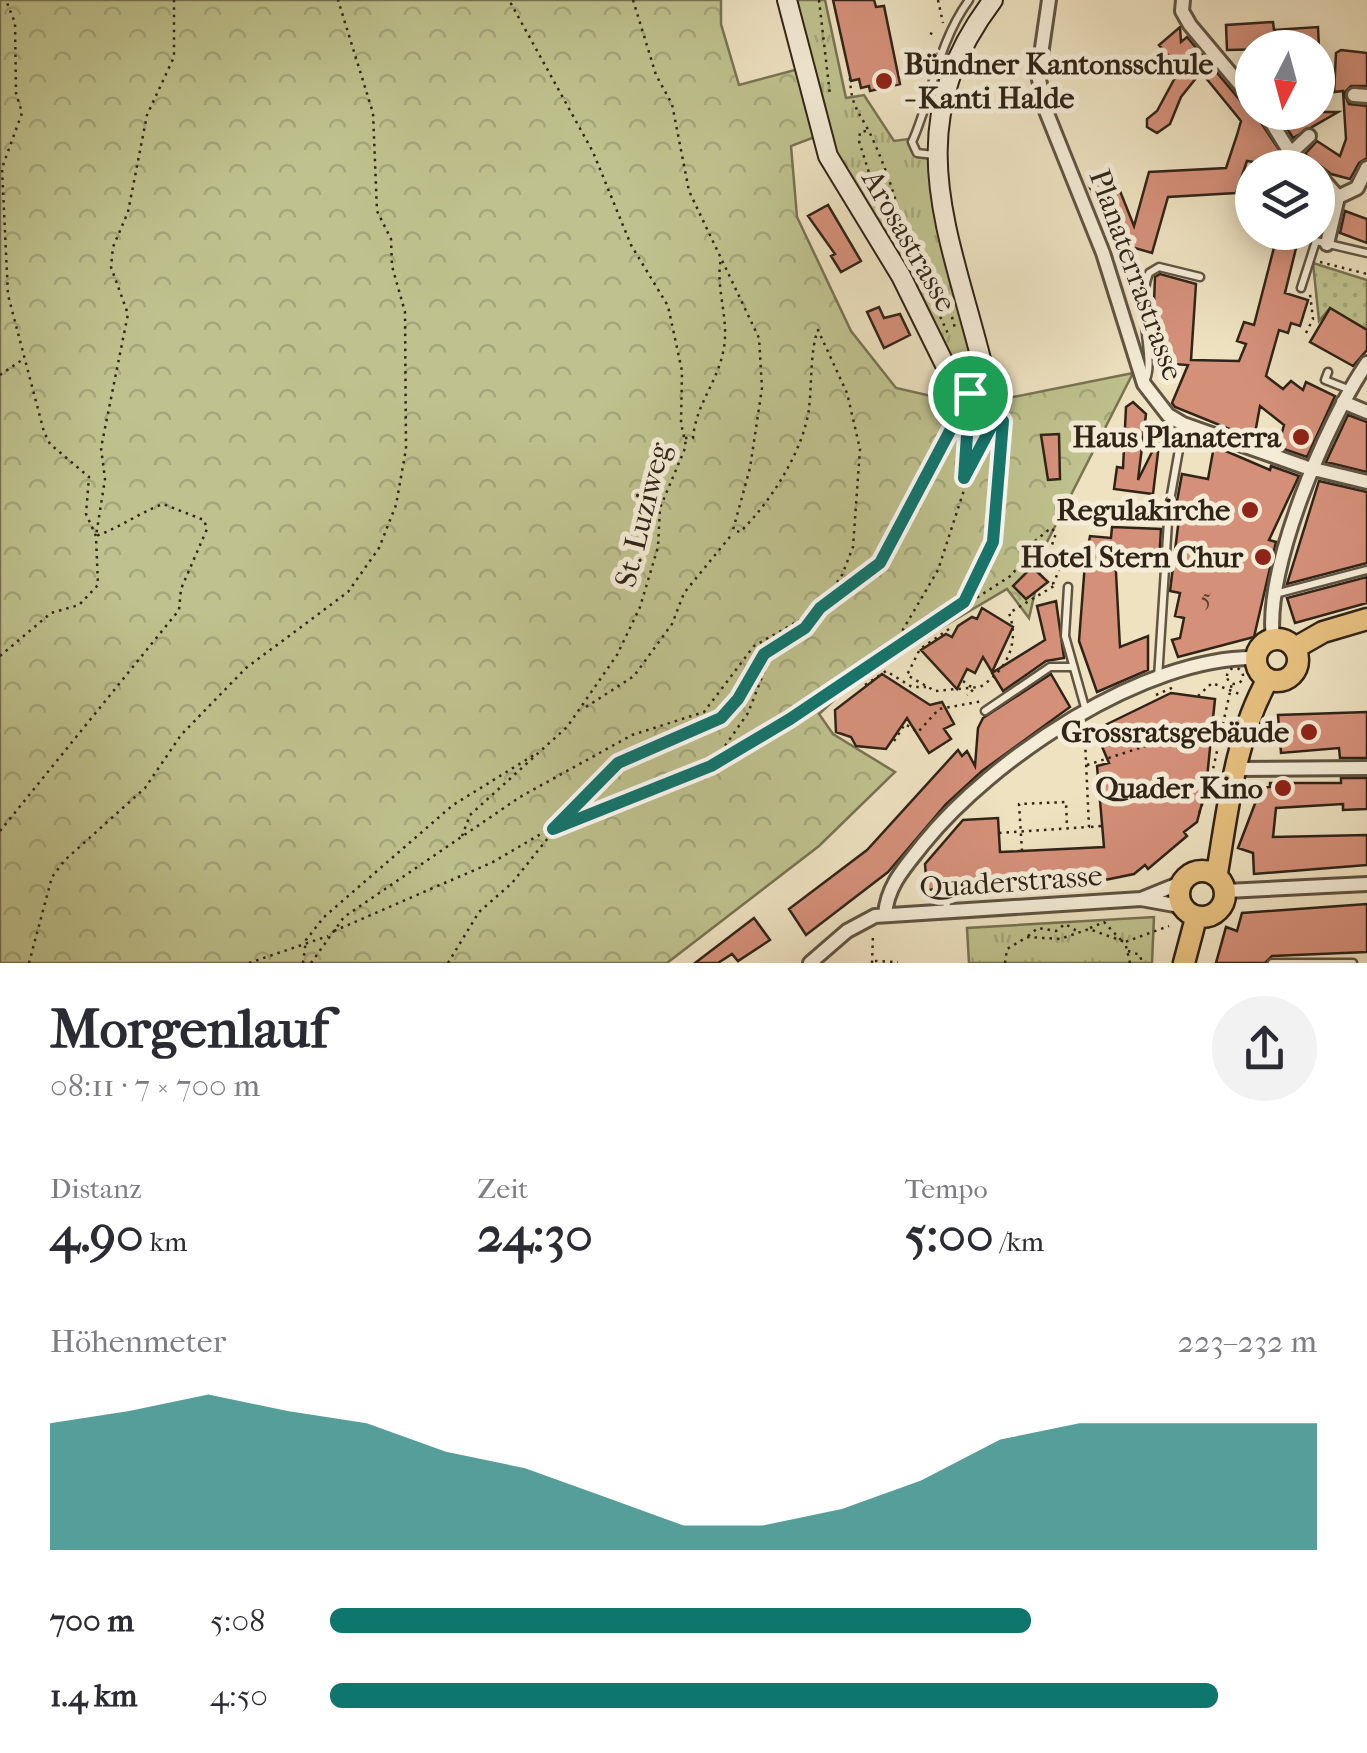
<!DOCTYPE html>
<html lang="de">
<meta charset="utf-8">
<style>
body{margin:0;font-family:"IM FELL French Canon",serif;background:#f2f2f3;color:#2b2b33;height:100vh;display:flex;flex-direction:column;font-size:38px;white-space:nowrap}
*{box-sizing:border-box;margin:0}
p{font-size:32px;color:#7c7c81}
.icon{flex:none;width:55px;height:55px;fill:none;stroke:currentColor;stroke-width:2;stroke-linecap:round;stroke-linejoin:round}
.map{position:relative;height:963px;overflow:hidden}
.sheet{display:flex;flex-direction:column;background:#fff;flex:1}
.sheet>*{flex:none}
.needle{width:65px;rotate:186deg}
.fabs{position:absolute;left:1235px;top:30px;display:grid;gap:20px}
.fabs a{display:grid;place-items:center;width:100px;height:100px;border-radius:50%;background:#fff;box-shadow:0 5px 25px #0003;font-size:50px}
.pin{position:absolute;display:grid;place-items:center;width:85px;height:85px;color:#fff;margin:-42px;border:5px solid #fff;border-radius:50%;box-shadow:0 2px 10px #0007}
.round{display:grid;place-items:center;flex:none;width:105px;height:105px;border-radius:52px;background:#f2f2f3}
.headline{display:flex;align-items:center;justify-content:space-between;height:170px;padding:0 50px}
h1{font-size:55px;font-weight:700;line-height:75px}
.stats{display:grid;grid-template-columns:repeat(3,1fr);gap:15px;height:170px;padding:10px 50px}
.stats div{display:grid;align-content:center}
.stats b{font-size:50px;font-weight:700}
.stats small{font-size:28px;font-weight:400}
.stats p{font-size:28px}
.chart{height:280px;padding:20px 50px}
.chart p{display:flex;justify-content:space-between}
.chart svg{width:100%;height:180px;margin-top:10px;fill:#0f766e;opacity:.7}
ul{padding:0 50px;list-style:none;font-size:32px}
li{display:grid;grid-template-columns:160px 120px 1fr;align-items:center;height:75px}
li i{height:25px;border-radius:12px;background:#0f766e}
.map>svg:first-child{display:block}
.grass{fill:url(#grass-dots);stroke:#787353;stroke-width:2.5}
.forest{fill:url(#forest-crowns);stroke:#787353;stroke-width:2.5}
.park{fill:url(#park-tufts);stroke:#787353;stroke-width:2.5}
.building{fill:#d5907a;stroke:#302418;stroke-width:2.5}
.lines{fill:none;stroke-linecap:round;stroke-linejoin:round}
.lane-casing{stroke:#605442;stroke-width:11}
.street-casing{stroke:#605442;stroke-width:18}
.secondary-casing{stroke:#302418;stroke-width:22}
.primary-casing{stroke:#302418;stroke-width:25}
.path{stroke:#302418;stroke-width:2.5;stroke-dasharray:2.5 5;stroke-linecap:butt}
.lane{stroke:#f4ecd7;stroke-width:6}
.street{stroke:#f4ecd7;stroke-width:12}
.secondary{stroke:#f4ecd7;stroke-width:18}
.primary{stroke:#e7c180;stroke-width:20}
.route-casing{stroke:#fff;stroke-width:20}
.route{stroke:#0f766e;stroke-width:12}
.poi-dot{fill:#8f2418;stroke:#f4ecd7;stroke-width:4}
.labels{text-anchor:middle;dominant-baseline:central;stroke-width:10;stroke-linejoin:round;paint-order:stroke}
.number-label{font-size:25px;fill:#593f30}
.poi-label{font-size:30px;font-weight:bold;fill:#302418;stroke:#f4ecd7;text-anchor:end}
.street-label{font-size:30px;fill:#302418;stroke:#f4ecd7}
</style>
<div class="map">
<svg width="1367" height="963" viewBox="0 0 1367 963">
<defs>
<pattern id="grass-dots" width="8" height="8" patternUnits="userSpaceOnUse" patternTransform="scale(2.5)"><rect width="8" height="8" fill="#bfc28e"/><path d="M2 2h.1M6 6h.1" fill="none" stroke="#a4a77a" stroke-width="1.8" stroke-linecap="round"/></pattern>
<pattern id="forest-crowns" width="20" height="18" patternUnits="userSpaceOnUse" patternTransform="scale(2.5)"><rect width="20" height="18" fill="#bfc28e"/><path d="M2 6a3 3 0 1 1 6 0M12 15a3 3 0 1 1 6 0" fill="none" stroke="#a4a77a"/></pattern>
<pattern id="park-tufts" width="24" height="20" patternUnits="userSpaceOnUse" patternTransform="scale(2.5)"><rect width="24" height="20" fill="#bfc28e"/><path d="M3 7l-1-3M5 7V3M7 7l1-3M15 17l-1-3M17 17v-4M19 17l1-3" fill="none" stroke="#a4a77a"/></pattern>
</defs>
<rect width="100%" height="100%" fill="#eee2c1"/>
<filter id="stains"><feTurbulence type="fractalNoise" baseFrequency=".002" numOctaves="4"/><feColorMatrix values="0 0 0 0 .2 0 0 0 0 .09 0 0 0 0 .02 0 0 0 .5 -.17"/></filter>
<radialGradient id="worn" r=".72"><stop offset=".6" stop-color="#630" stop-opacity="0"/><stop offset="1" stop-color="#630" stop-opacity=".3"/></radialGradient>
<path class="grass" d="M1313,263L1367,280V330L1330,308L1319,321Z"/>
<path class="forest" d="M0,0H721V24L739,85L806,67L820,135L791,146L797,217L851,331L896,388L931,396L983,372L995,373L1003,399L1133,373L1046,544L1029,618L1007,589L861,675L819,714L833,734L895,772L819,846L667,963H0Z"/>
<path class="park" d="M787,0H825L846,98L864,95L894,141L908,139L917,153L936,154L981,360L965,388L839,175Z
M1154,917L1152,963H969L967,928Z"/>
<path class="building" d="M833,0H874L876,7L884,6L900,84L870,91L869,86L861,88L859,79L851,81Z
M1273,22L1274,30L1318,27L1319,48L1227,50L1226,25Z
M1180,27L1181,42L1187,37L1244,105L1252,109L1291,168L1247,161L1236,193L1168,197L1152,253L1128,246L1114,250L1109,202H1096L1089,185L1092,179L1112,171L1134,226L1149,172L1226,168L1237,135L1241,121L1201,72L1181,97L1170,124L1157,133L1147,127V119L1157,111L1177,74L1163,67L1168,55L1159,45Z
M1341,50L1367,53V86H1351L1344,93L1349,104L1367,106V158L1359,163L1350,179L1331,174L1305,154L1317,141L1340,156L1346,139L1343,91L1334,92L1336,53Z
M1277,112H1338L1293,138Z
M828,205L861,261L841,272L831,256L835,254L808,216Z
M1345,211L1367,219V243L1340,233Z
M1278,232H1300L1285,293L1308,300L1300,326L1291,323L1288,333L1279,330L1266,376L1283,389L1291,381L1303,390L1306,382L1335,396L1307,457L1278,447L1284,425L1260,406L1254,439L1175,407L1172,403L1188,365L1160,363L1162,331L1153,330L1155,277L1160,274L1196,284L1191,360L1239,361L1246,344L1237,341L1244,322L1254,325Z
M879,307L884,318L900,314L910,335L884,348L867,312Z
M1330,308L1367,330V350L1353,366L1310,342Z
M1133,402L1146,414L1138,480L1160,436L1153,494L1114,489L1117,467L1123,468L1126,407Z
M1348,415L1367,422V472L1326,462Z
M1059,434L1060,479L1048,480L1041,435Z
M1214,446L1270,470L1271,466L1299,476L1269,540L1276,542L1254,637L1178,657L1172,640L1180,638L1184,618L1175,616L1180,593L1170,591L1181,502L1177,501L1182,474L1208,479Z
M1319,481L1367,492V563L1287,584Z
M1112,527L1161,529L1159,561L1115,554L1120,647L1148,636V670L1097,692L1079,641L1085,563L1090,536L1111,538Z
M1032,567L1048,582L1026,599L1013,586Z
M1367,577V603L1295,623L1287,598Z
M1056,601L1064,658L1046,661L1003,691L992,673L1045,640L1037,606Z
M982,608L1013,627L992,672L983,657L975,673L967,669L957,689L921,650L946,634L952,637L958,626L972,617L977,619Z
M882,674L930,705L942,702L954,724L944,729L951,739L929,753L907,718L886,749L856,746L851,737L836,732L835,710Z
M1051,674L1070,707L982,771L946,804L888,872L806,935L789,909L867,850L958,750L962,756L967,751L975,766L978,728L983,718Z
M1171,693L1215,699L1206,788L1197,822L1184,832L1187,836L1148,869L1145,865L1134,874L1105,880L953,889L945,882L939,889L927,890L925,864L963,820L998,818L1000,852L1104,847L1097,766L1109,763L1095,730Z
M1367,712V758H1340L1339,748L1281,753L1278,715Z
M1341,778H1367V809L1343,810V804L1276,808L1273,837L1367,835V865L1254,874L1253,853L1238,848L1261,788L1270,787V783H1341Z
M1367,904V952L1272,956L1265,963H1216L1226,927L1237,931L1242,913Z
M754,918L770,940L738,961L732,954L718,963H695Z"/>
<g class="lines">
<g class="lane-casing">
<path id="lane" d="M934,155L917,153L912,142C933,95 937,44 969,0
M1301,288L1316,241L1367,253
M1328,372L1325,380L1348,389
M1144,383C1158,363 1134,312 1149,273L1159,267L1200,277
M1068,587L1065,636L1086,711
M1275,594L1367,570
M1158,678L1169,506L1183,427
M985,711L1050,667H1072
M946,889L947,911
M1272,963H1353"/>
</g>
<g class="street-casing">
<path id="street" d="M1049,0L1038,75L1046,111L1103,253L1144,384L1168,415L1183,424L1305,467L1367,482
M1183,0L1182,11L1190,25L1252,99
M1354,95L1367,96
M1264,112C1279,130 1288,158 1308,168
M1291,153L1309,136
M1318,174L1338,197L1327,244
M1338,197L1357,188L1367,168
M1343,402L1367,412
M1273,639C1264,568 1327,421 1367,363
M1237,769L1367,768
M1226,891L1367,884
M1141,899L1183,882
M885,915C887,885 906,866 924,843C992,759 1144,656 1256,658
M810,963L847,931L875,916L1141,899L1180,906"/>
</g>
<g class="secondary-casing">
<path id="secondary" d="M787,0L828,156L901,276L952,379L965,388L979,382L983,367C949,229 896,128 993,0"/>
</g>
<g class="primary-casing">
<path id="primary" d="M1256 660a21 21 0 1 1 42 0a21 21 0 1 1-42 0Z
M1295,648L1323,632L1367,619
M1179 894a23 23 0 1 1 46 0a23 23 0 1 1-46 0Z
M1217,873C1228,809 1235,737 1268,679
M1184,963L1196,918"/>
</g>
<path class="path" d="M633,0L656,75L672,104L689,191L759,338L762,388L750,468L733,530L740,532C770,503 804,450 809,408C812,384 810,350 818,330L847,393L860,449L853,547L842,575L811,621L773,649L748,713L711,766
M819,0L830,95
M938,0L943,23
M930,33L934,35
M850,78C851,110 862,114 874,142C888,174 899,206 905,240
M866,131L860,132L859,141L876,195
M869,191L889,216L939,306L947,307
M1320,262L1367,274
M944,288L955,328
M934,303L949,336
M1306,333L1313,319L1310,294
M0,375L22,360
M685,438H693C696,403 719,381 724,347C729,318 715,286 721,259
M965,601L993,542L1003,421L1002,414H997L965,478L972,404
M822,606L867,575L886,554L965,404
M949,629L920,649L907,675L935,691L980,687C1007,670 1020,643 1009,613L1054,586
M891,650L938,570L967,481
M0,656L51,613L79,605L98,585L96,536L86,514L89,477L50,444L44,432L8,295L2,168L22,113L16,93L15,23L6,0
M1227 676a8 8 0 1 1 16 0a8 8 0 1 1-16 0Z
M963,681L974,689L967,695
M865,685L886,671L912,687H926
M1156,695L1176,686
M1198,696L1212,683L1242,695
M586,707L634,676L672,624L684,593L733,533
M894,741L905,724L918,732L939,709L983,701
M1087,765L1152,744
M1210,783L1232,683
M1199,813L1210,783L1215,789
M1091,827L1102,826
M0,831L179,610L181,589L207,529L204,520L163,504C139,513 121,527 96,536L105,479L101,448L128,314L111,267L113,247L128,212L147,115L174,57V0
M999,833L1089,827L1085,740L1081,732
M462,836L470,815L567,727L617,655L640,607L658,547L660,508L686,446L681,423L682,371L668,306L631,245L593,152L509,0
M1022,851L1019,804L1066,802L1067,827
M1090,928L1104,922L1121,940
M334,931L493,862L546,831L568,826L625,798L711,766L749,745L1012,575L1035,541L1051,528L1056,533L1046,563L1050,565L1066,555L1053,584L1056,588
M1028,936L1038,928L1056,931L1065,924L1077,931
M1128,951L1140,955L1142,963
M875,961L898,962
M29,963L52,877L65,860L145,788L181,735L246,668L348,592L379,548L396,505L406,449L405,312L392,266L391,239L377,211L373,113L338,0
M249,963L328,936
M303,963L306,940L324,917L453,805L534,755
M311,963L344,917L520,797L632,735L704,712L754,646L816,611
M448,963L479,912L512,883L576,803L628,757L721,719L771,648
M872,963L873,935
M1005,963L1007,949L1027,937L1060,939L1089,929L1125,942
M1130,963L1125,942L1169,926"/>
<use href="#lane" class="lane"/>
<use href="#street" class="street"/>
<use href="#secondary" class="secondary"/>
<use href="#primary" class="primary"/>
</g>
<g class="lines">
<g class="route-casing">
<path id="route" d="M970,393L964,478L998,414L1003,421L993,542L964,602L790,719L711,766L553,829L618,763L721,718L738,699L764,654L805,628L820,608L880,563Z"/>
</g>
<use href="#route" class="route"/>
</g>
<g class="poi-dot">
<circle cx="884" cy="81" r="10"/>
<circle cx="1301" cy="437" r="10"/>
<circle cx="1250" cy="510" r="10"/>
<circle cx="1263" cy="557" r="10"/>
<circle cx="1309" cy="732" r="10"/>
<circle cx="1283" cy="788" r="10"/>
</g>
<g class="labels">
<g class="number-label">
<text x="1206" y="597">5</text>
</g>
<g class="poi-label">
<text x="904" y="64" text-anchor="start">Bündner Kantonsschule<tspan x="904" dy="34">- Kanti Halde</tspan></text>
<text x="1281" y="437">Haus Planaterra</text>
<text x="1230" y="510">Regulakirche</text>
<text x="1243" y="557">Hotel Stern Chur</text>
<text x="1289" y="732">Grossratsgebäude</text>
<text x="1263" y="788">Quader Kino</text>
</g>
<g class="street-label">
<text transform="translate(909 241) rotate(60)">Arosastrasse</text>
<text transform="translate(1136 275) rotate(70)">Planaterrastrasse</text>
<text transform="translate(643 515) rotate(-76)">St. Luziweg</text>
<text transform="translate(1011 882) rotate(-4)">Quaderstrasse</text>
</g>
</g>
<rect width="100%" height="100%" filter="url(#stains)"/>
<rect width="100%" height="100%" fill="url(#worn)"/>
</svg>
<div class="fabs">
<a><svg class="needle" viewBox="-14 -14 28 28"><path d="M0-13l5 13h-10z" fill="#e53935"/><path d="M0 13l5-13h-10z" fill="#7c7c81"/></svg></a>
<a><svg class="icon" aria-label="layers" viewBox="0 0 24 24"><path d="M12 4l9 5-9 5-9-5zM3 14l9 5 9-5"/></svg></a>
</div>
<div class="pin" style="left:970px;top:393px;background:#1e9e55"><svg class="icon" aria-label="arrive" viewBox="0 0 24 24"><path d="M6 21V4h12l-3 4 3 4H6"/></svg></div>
</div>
<section class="sheet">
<div class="headline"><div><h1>Morgenlauf</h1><p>08:11 · 7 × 700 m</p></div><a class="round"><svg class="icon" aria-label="share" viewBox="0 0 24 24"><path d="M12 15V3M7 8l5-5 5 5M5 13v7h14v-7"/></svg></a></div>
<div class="stats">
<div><p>Distanz</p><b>4.90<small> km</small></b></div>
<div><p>Zeit</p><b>24:30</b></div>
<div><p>Tempo</p><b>5:00<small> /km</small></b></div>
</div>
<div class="chart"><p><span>Höhenmeter</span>223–232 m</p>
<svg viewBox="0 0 160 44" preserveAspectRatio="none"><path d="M0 44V13L10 10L20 6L30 10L40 13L50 20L60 24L70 31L80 38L90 38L100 34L110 27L120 17L130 13L140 13L150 13L160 13V44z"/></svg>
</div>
<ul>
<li><b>700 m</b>5:08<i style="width:71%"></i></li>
<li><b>1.4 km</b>4:50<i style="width:90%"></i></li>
</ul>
</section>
